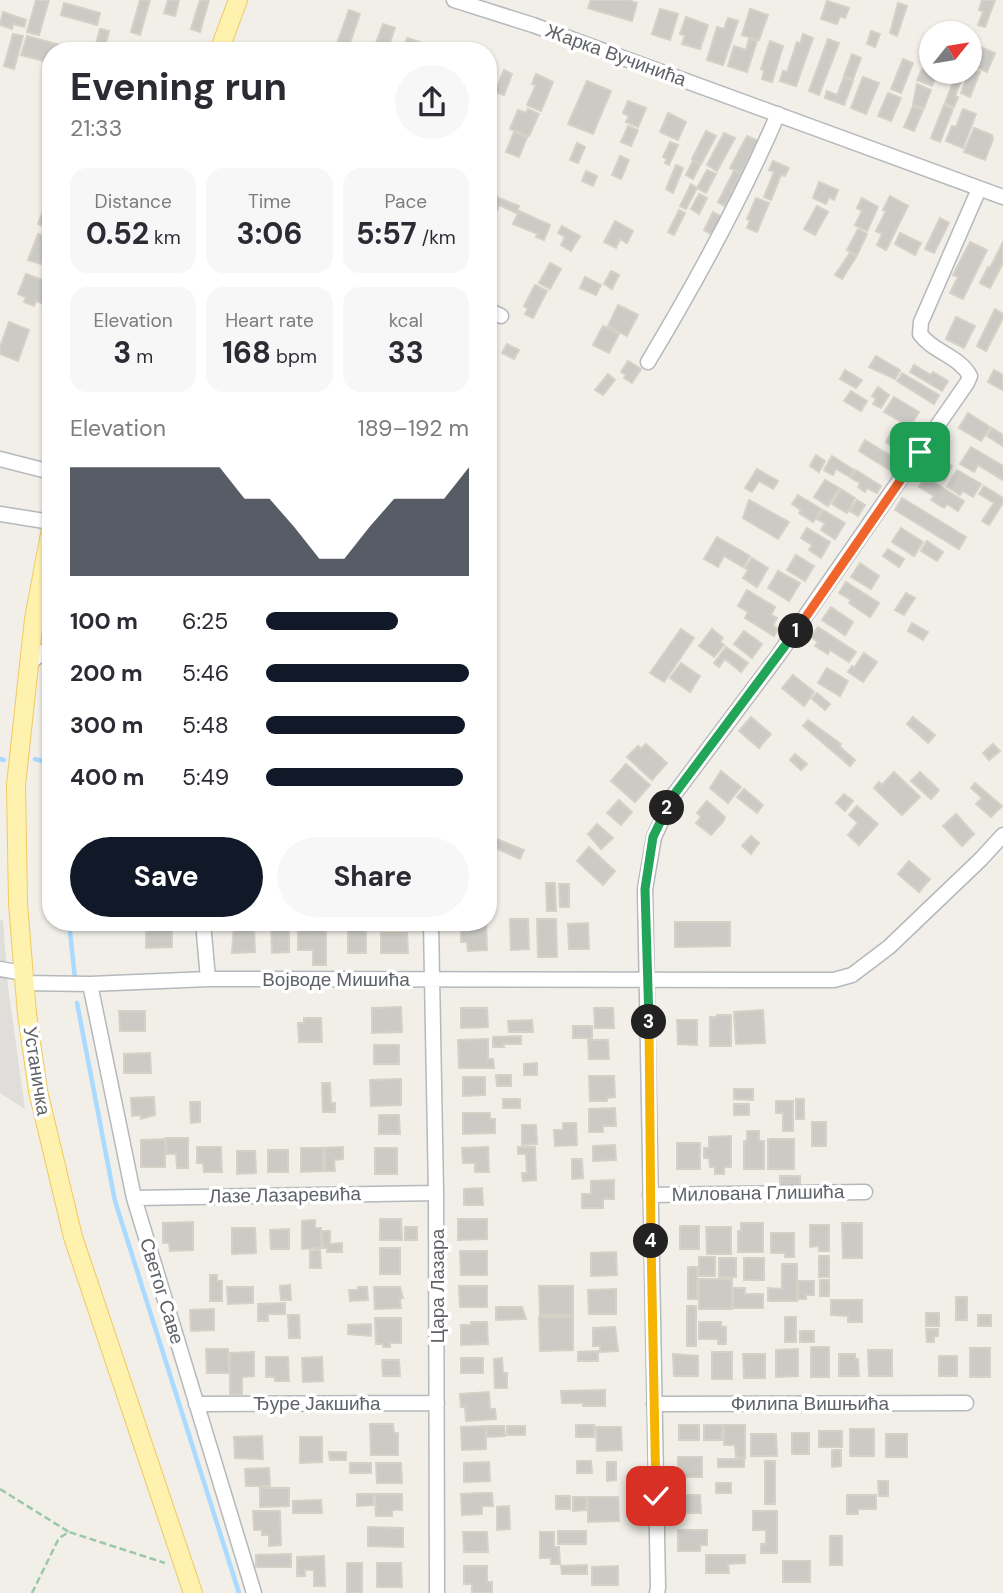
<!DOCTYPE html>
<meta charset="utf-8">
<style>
body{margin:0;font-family:"DM Sans",sans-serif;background:#f7f7f7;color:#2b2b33;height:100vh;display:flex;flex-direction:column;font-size:26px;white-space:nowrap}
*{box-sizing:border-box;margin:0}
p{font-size:23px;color:#7c7c81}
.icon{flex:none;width:38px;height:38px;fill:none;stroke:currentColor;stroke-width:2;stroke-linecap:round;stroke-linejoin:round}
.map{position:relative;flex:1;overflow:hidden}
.panel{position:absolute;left:42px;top:42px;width:455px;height:889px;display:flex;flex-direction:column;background:#fff;border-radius:28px;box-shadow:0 2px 5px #0004}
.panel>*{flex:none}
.needle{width:46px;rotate:60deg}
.fabs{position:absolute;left:919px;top:21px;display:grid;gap:14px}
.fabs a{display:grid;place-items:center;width:63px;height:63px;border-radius:50%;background:#fff;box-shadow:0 2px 5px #0004;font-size:35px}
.pin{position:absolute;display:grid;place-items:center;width:60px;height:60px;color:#fff;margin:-30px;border-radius:14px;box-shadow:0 4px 10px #0006}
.km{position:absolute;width:35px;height:35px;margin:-18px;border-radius:50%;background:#222;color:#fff;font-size:19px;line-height:35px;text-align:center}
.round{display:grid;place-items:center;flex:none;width:74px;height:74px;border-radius:37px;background:#f7f7f7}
.headline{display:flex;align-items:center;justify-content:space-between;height:119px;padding:0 28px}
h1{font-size:38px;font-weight:700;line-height:52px}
.stats{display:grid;grid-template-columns:repeat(3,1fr);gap:10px;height:119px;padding:7px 28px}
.stats div{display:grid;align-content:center;border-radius:18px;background:#f7f7f7;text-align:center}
.stats b{font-size:30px;font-weight:700}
.stats small{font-size:19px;font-weight:400}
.stats p{font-size:19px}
.chart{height:196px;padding:14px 28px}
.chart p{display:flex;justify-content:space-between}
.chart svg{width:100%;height:126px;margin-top:7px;fill:#111827;opacity:.7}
.action{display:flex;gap:14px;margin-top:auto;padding:14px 28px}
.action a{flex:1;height:80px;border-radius:42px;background:#111827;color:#fff;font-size:28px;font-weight:700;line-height:80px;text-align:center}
.action a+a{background:#f7f7f7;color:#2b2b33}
ul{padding:0 28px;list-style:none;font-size:23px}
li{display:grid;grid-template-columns:112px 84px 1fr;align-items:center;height:52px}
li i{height:18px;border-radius:9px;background:#111827}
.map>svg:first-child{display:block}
.industrial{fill:#e0deda}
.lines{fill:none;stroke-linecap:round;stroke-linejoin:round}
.stream{stroke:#aadaff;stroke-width:4.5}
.building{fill:#cccac5;stroke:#d6d1c6;stroke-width:2}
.minor-casing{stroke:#b5b8bc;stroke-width:17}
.major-casing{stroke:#f2c960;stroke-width:20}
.path{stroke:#9cc7a9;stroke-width:2.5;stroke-dasharray:7 3.5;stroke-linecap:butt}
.minor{stroke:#fff;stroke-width:14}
.major{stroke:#fff2af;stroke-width:18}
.split-1-casing{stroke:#fff;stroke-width:14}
.split-2-casing{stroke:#fff;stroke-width:14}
.split-3-casing{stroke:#fff;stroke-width:14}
.split-4-casing{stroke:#fff;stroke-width:14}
.split-5-casing{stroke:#fff;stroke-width:14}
.split-1{stroke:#f0652b;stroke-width:9}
.split-2{stroke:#22a559;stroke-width:9}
.split-3{stroke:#22a559;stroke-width:9}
.split-4{stroke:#f5b400;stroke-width:9}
.split-5{stroke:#f5b400;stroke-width:9}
.labels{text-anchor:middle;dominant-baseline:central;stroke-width:7;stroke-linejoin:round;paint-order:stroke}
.street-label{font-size:19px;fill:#5f6368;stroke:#fff}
</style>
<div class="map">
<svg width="1003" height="1593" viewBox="0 0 1003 1593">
<rect width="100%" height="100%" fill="#f1efe8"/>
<path class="industrial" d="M0,919L3,921L8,987L25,1109L0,1093Z"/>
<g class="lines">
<path class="stream" d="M0,759L4,760
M35,759L48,763L51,769
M69,922L75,979
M77,1003L115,1201L239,1593"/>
</g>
<path class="building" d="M36,0H49L39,35L27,32Z
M140,0H150L140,35L131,32Z
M168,0H179L175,16L164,13Z
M200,0H209L200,32L191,29Z
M591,0H628L637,3L632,21L588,8Z
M982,0H995L985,27L978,25L983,12L979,10Z
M827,1L849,8L845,18L840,16L837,24L821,19Z
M64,3L100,13L97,25L61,15Z
M898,3L907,6L897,36L890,33Z
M660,9L678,14L670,40L652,34Z
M750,9L768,15L759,40L742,35Z
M349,10L360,14L347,51H341L335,49Z
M3,12L26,20L24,27L13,24L12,29L0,25Z
M686,17L708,25L700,49L682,44L685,35L680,34Z
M728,18L738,21L723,65L707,60L717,27L724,29Z
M383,24L395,28L387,51H373Z
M100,29L109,31L105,46H102L101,51L92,50L94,43L96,44Z
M871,31L880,34L875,47L867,44Z
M13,34L23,36L14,69L4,66Z
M803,34L813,38L796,86L780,81L783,71L787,72L797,42L800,44Z
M27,36L71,48L70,51H51V63L21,55Z
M407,38L434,47L433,51H403Z
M749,39L757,41L747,72L728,66L734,46L746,50Z
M828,39L839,43L819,95L809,91Z
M770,41L783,46L772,82L762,79L764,71L761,69Z
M978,46L995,53L987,72L970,65Z
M852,54L861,58L853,79L844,76Z
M903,59L913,63L901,93L891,89Z
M971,68L980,72L970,97L961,93Z
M922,69L936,75L932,86L917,80Z
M504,70L512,74L504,95L495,92Z
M536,74L553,82L541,111L527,105L536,85L532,84Z
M956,75L962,78L955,96L958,97L954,107L945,103Z
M844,77L853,81L844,105L825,98L827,91L837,95Z
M863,77L879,83L866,114L851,108Z
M587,81L611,91L593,134L568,124Z
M917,84L931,90L924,108L913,104Z
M888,93L901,98L891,121L878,116Z
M628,101L646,108L638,127L626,122L629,116L623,113Z
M944,105L953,109L940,142L931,138Z
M913,106L923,110L914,131L904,127Z
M528,109L539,114L529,136L510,129L518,110L526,113Z
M963,109L976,114L963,148L946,141L952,126L956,127Z
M668,113L686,122L678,140L660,132Z
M628,126L638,130L631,146L621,142Z
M974,128L992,135L993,139L985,160L964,152Z
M706,131L716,136L701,164L692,159Z
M514,132L527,137L519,157L506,152Z
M724,133L735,138L717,171L707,165Z
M747,136L758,141L741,173L730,168Z
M670,142L678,145L669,165L665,163L667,159L663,157Z
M577,143L585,147L578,163L570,160Z
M620,156L629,160L621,179L612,175Z
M693,161L700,165L693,179L686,175Z
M773,161L789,168L785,176L781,175L771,200L764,197L774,172L769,170Z
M676,165L683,168L673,193L666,189Z
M707,170L716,174L706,193L697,188Z
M586,171L597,176L593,186L582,181Z
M734,171L741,174L725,206L718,202Z
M819,182L838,190L834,200L829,197L826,204L813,198Z
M691,184L697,188L686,209L680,206Z
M699,194L707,198L699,214L691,209Z
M494,196L519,206L516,213L499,205L497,210L489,207Z
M890,196L908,206L886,250L877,245L882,234L876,231L886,211L883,210Z
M756,198L769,203L757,232L747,228L750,220L747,219Z
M862,198L878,207L867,231L855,225L862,211L857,208Z
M46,203L51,205L50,229L38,224Z
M817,206L828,212L815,235L804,229Z
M679,210L685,213L674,235L668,232Z
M519,211L550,225L544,240L536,237L538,234L513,224Z
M713,212L722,217L713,235L704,230Z
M940,218L949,223L934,253L925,249Z
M615,221L633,231L627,243L620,239L616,248L604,242Z
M562,226L580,236L571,251L561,245L565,237L558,233Z
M858,229L867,234L857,255L847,250Z
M900,233L921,243L915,255L895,244Z
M38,234L50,238L41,264L28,260Z
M970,242L987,250L963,299L950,293L958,277L953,275Z
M1003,242V263L990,288L980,283L988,267L990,268Z
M850,253L856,257L842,279L835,275Z
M550,263L561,269L550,289L539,283Z
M611,271L619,275L612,289L604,284Z
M26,274L51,283L49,306L36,301L34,306L24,302L26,297L18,294Z
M585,277L601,285L596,295L580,288Z
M535,285L547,291L533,318L525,314L528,309L524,306Z
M618,305L638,315L627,336L608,326Z
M995,309L1003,314V318L986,351L977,346Z
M956,317L975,326L964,348L946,339Z
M9,322L29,330L18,361L0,354V347Z
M603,326L619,334L609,353L593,345Z
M507,344L519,350L514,359L502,353Z
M876,356L900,370L895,379L869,367Z
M628,361L641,369L632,383L624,378L626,375L621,372Z
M914,365L931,375L933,372L948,381L942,391L910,372Z
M845,370L862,380L856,388L840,379Z
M994,370L1003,375V390L988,382Z
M902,373L939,395L934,404L897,381Z
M608,374L615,380L603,395L595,390Z
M878,387L889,395L881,408L873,404L876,399L872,396Z
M851,391L867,401L861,411L844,401Z
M894,397L919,412L910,427L884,412Z
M968,413L990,427L981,441L959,428Z
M992,428L1003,435V446L987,436Z
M893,429L903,435L895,448L886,442Z
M865,440L896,459L890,470L859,451Z
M971,447L1003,466V480L978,465L974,472L960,464Z
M932,454L952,466L944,480L924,468Z
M816,455L825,461L819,472L810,466Z
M832,456L854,470L850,477L836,469L833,475L824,470Z
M757,469L778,481L773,489L759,481L752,492L745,488Z
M856,470L881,486L877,493L867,488L865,492L858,487L860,483L851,478Z
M957,470L981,484L973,497L963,491L960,495L947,487Z
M925,477L964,501L958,511L947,504L944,508L931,500L934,496L919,487Z
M825,480L839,488L828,506L814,497Z
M984,486L1003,498V503L989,525L982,521L994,503L979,494Z
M841,489L855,498L847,513L832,504Z
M798,495L821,509L813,522L799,513L801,510L792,504Z
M902,498L966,537L959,549L895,510Z
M749,500L789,522L778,539L743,518Z
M857,500L865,505L858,516L850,511Z
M823,510L845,523L835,539L821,530L825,523L817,519Z
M807,528L830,542L821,558L809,550L812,545L801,538Z
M901,528L923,542L914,556L892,542Z
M717,537L750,556L743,567L724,556L718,567L704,559Z
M927,541L943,552L937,561L921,551Z
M888,549L904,559L899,567L883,556Z
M796,555L814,566L805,581L787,570Z
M752,558L768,568L757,587L743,578L748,570L745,568Z
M860,563L879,576L871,589L851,577Z
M778,571L800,583L789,601L768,588Z
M846,582L879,603L870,617L849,603L851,600L839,593Z
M747,590L775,607L771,615L777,618L773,625L778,629L774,636L745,618L748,612L738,606Z
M906,593L915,598L904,615L895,610Z
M831,607L853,622L845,635L822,620Z
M912,623L928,632L923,640L908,631Z
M818,627L856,652L849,662L830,650L828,654L815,646L818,642L811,637Z
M681,629L694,638L664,682L650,673Z
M712,629L723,638L720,642L724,645L714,657L699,646Z
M744,631L762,644L752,658L734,644Z
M726,647L748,663L741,672L725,659L719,667L714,663Z
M864,653L877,662L863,682L848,672L852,666L854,668Z
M681,663L700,676L690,692L670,678Z
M827,668L848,681L840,696L818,683Z
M793,675L814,692L804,706L782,688Z
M817,693L830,704L825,710L812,699Z
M751,717L771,734L759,748L739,731Z
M913,717L935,735L928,743L907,724Z
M808,720L841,744L839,746L855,760L850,766L803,726Z
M646,744L667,763L652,780L627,757L638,746L641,749Z
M993,744L1000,751L989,760L983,753Z
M795,754L807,764L801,770L790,760Z
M626,764L650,785L635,802L611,781Z
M721,771L741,787L728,803L710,788Z
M894,772L920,797L902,815L874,788L879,782L882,785Z
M920,772L939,790L931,799L911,781Z
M975,783L1002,806L991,817L976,804L982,798L971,788Z
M744,789L763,805L757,813L737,797Z
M844,794L853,801L845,811L836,803Z
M619,800L632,812L621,825L607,813Z
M707,801L725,817L723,822L711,835L696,823L701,817L697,813Z
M857,806L878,824L859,845L848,835L858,823L849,815Z
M956,814L974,834L962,846L943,826Z
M597,824L613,838L601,849L588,834Z
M751,836L759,843L751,854L742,846Z
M494,838L524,850L520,859L491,846Z
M589,847L615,871L603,885L577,861Z
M909,861L930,879L919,892L898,874Z
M546,883H555L556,911H547Z
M559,884H569V907H560Z
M510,919H528L529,949L511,950Z
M537,919H556L557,957H538Z
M467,922H486L487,950L468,951L467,942H461V931H467Z
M675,922H730V946L675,947Z
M588,923L589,949H569L568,924Z
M234,925H254L255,952L232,953Z
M146,927H172V947L146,948Z
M366,927V953H348V928Z
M271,928H289V952L272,953Z
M326,930V965H313V950H298V931Z
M381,933H407L408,953H381Z
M401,1007L402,1032L372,1033V1008Z
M461,1008H487L488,1027L461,1028Z
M594,1008H613L614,1028H595Z
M763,1010L765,1043L736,1044L734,1012Z
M119,1011H145V1031H120Z
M717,1015H731V1046H710V1017H717Z
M304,1018H321L322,1042H299L298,1023H304Z
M532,1020L533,1032H509L508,1021Z
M677,1020H697V1045L678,1044Z
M573,1026H592V1038H573Z
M521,1036V1044H503L504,1047H493V1037Z
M488,1039V1059H493L494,1068H459L458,1040Z
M588,1040H608L609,1059H589Z
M374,1045H399V1064H374Z
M150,1053L151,1073H124V1054Z
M537,1063V1075H524V1064Z
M496,1075H511V1086H497Z
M589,1076H614L615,1097L607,1098V1101H590Z
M463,1077H485V1095L463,1096Z
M401,1079V1105L371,1106L370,1080Z
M322,1083H330L331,1103H335V1112H323Z
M734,1089H753V1100L734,1099Z
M154,1097L155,1115L141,1119V1115L132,1116L131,1098Z
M503,1099H520V1108H503Z
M796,1099H804V1119H796Z
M776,1101H793V1131H783V1113H776Z
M190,1102H200V1122L191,1123Z
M734,1104H749V1115H734Z
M615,1108L616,1126H603V1132H589V1109Z
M463,1113H490V1119H495V1133L463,1134Z
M379,1115H399L400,1134H379Z
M812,1122H826V1146H812Z
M563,1123H576L577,1145L555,1146L554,1130H563Z
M522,1125H536L537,1144L522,1145Z
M747,1131H759V1141H764V1169H744V1141H747Z
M731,1136V1167H724V1174H715V1167H710L709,1158H704V1148H709V1137Z
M166,1138H188V1168H177L176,1154H167Z
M165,1139V1167H141V1140Z
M768,1139H794V1169H768Z
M677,1143H700V1169H677Z
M615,1145L616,1160L593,1161V1146Z
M197,1147H221L222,1172H204L203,1163H197Z
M343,1147V1159L334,1160L335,1171H325V1148Z
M488,1147L489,1172H475V1163H463L462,1148Z
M518,1147H535L536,1180L523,1181L522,1173H527L526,1154H518Z
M301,1148H323V1171L301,1172Z
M375,1148H397V1174H375Z
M268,1150H288V1172H268Z
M237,1151H255L256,1173L237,1174Z
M572,1159H582L583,1178L572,1179Z
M780,1176H800V1190H780Z
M614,1180V1199H603V1208H582V1194H591V1181Z
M482,1188L483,1205H464V1189Z
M380,1219H401L402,1240H380Z
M458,1219H487V1239L458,1240Z
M315,1220V1228H321V1248L302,1249V1221Z
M193,1222V1250L170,1251L169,1243H163V1223Z
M741,1223H763V1252H738V1231H741Z
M842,1223H862V1258H843Z
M810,1225H829V1251H819V1246L810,1247Z
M680,1226H699V1249H680Z
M405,1227H417V1240H405Z
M706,1227H731V1254H707Z
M232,1228H255L256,1253L232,1254Z
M289,1229V1249H271L270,1230Z
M322,1231H330V1244L342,1243V1252H327V1248H323Z
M771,1233H794V1257H785V1253H771Z
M380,1248H400V1274H380Z
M320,1250L321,1268H310V1251Z
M460,1251H487V1275H461Z
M616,1252L617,1275L591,1276V1253Z
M819,1256H829V1277H819Z
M699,1257H715V1276H699Z
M719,1258H736V1277H719Z
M744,1258H764V1280H744Z
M782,1264H797V1301H768V1288L782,1289Z
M688,1267H697V1299H688Z
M210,1275H217V1281H222V1301H210Z
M699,1279H732V1309H699Z
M820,1280H829V1296H820Z
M798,1281H814V1295H806V1299H798Z
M290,1285L291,1300H281L280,1286Z
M459,1286H487V1307H460Z
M539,1286H573V1315H540Z
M227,1287H253V1303L228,1304Z
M358,1287H367L368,1300L350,1301L349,1290H358Z
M374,1287H400L403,1298H400L401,1308L375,1309Z
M733,1288H745V1294H763V1308H733Z
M616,1289V1314H589L588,1290Z
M956,1297H967V1320H956Z
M831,1300H862V1322H848V1316L831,1315Z
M285,1303V1314H268V1321H258V1304Z
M687,1306H696V1346H687Z
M496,1307H522L526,1319L496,1320Z
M214,1309V1330L191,1331L190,1310Z
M926,1313H939V1326H926Z
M288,1315H299L300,1338H289Z
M978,1315H991V1326H978Z
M539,1317H573V1350L540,1351Z
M785,1317H796V1342H785Z
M375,1318H401V1343H390V1347H383V1344H376Z
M471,1322H487L488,1344L461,1345V1325H471Z
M699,1322H721V1327H726V1344H718V1339H699Z
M371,1324V1336L348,1334V1325Z
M615,1327L618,1351L600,1352V1346H593V1328Z
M926,1329H938V1336H934V1342H927Z
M800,1331H814V1342H800Z
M811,1347H829V1377H811Z
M970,1348H990V1377H970Z
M206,1349H228L229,1373H207Z
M798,1349V1376L776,1377V1350Z
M868,1350H892V1376H869Z
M598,1351V1361H578V1352Z
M254,1352V1376L242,1377V1394H230V1353Z
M712,1352H732V1379H712Z
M673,1354L698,1356V1376H674Z
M743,1354H765V1378H744Z
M839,1354H855V1359H858L859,1376H839Z
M939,1356H957V1376H939Z
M266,1357H288L289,1381H275V1377H266Z
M322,1357L323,1381L303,1382L302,1358Z
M461,1358H483V1373H461Z
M502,1358L503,1373H507V1388H495L494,1359Z
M382,1360H399L400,1376H383Z
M605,1390V1406H583V1403H562L561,1391Z
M489,1392L490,1409H495L496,1419L466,1421L465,1407H461L460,1394Z
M370,1424H393L394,1433H398V1455H371Z
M576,1425H594V1437H576Z
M679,1425H699V1440H679Z
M704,1425H722V1440H704Z
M724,1425H745V1458L736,1457L735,1445H724Z
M486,1426V1449L462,1450L461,1427Z
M486,1426H504L505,1436L487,1437Z
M507,1426H525V1435H507Z
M596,1427H621L622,1450L597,1451Z
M850,1429H874V1456H850Z
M819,1431H842V1447H819Z
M792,1433H809V1454H792Z
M751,1434H776L777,1456H751Z
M886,1434H907V1457H886Z
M262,1436L263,1459L235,1458L234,1437Z
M300,1437H322V1462L300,1463Z
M832,1450H841V1466L832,1467Z
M329,1452H346V1460H330Z
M678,1457H702V1477H678Z
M718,1459H744V1467H718Z
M577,1461H591L592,1473H577Z
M765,1461H775V1504H765Z
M489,1462L490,1481L464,1482V1463Z
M607,1462H616V1480L607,1481Z
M350,1463H371V1473H350Z
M376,1463H401L402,1483H377Z
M269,1468L270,1486H246L245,1469Z
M878,1481H888V1496H879Z
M716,1483H731V1493H716Z
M260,1488H289V1506L260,1507Z
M481,1493H492L493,1506H482V1514L462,1515L461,1494Z
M357,1494H373V1505L357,1506Z
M375,1494H402V1510H392V1516H376Z
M679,1495H700L701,1513H679Z
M847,1495H876V1509H858V1514H847Z
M556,1496H570V1509H556Z
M573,1497H586V1510L573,1511Z
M588,1497H618L619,1521L588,1522Z
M321,1500L322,1513H293V1501Z
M509,1506L510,1529L497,1530V1507Z
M253,1511H280L281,1545L269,1546V1535H262V1530H254Z
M753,1511H777V1553H761V1544H766V1530H753Z
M368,1527L403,1528V1547L368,1546Z
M678,1530H707V1545H700V1551H678Z
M558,1531H586V1544H558Z
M463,1532H487L488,1552H464Z
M540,1532H554V1547H559L560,1564H551V1558H540Z
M830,1536H842V1565H830Z
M291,1554V1567H256V1555Z
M706,1555H745V1563L728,1564L729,1573H706Z
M324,1556L325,1586H314V1570H305V1576H297V1557Z
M783,1561H810V1582H783Z
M347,1563H362V1593H347Z
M377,1563H401L402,1587H377Z
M587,1565V1574H562L561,1566Z
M464,1566H487V1582H492V1593H472V1584H464Z
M618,1566V1585H592V1567Z"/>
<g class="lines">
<g class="minor-casing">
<path id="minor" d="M454,0L533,25L1003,197
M488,310L501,316
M648,362C696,282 741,200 778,114
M0,459L51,472
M0,514L51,522
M28,664L51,646
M203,922L208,979
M431,922L436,1193L437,1593
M0,969L23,973
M24,983L90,984L208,979L834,980L852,975L889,947L981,859L1003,835
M90,984L134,1198L254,1593
M650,1195L865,1192
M134,1198L436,1193
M196,1404L437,1403
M654,1404L966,1403
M657,1593L658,1588L645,889L654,837L673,796L777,657L967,383L970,376C959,356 933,352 920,334L921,322L979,189"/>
</g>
<g class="major-casing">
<path id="major" d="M219,51L238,0
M51,529L34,619L16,785L18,904L27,1014L38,1091L73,1237L193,1593"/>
</g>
<path class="path" d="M0,1489L69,1532
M32,1593L59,1538L69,1532L165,1563"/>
<use href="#minor" class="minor"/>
<use href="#major" class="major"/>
</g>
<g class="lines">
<g class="split-1-casing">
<path id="split-1" d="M796,631L920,452"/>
</g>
<g class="split-2-casing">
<path id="split-2" d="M667,808L673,796L796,631"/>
</g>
<g class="split-3-casing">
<path id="split-3" d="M649,1022L645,889L653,837L667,808"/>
</g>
<g class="split-4-casing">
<path id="split-4" d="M649,1022L651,1241"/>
</g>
<g class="split-5-casing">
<path id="split-5" d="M651,1241L656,1496"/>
</g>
<use href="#split-1" class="split-1"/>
<use href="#split-2" class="split-2"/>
<use href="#split-3" class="split-3"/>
<use href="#split-4" class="split-4"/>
<use href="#split-5" class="split-5"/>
</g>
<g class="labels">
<g class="street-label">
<text transform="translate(616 55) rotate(20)">Жарка Вучинића</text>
<text x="336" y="979">Војводе Мишића</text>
<text transform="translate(37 1071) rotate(81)">Устаничка</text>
<text transform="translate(758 1193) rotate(-1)">Милована Глишића</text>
<text transform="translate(285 1195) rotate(-1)">Лазе Лазаревића</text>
<text transform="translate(437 1286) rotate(-90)">Цара Лазара</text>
<text transform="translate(162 1291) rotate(73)">Светог Саве</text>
<text x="317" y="1403">Ђуре Јакшића</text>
<text x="810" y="1403">Филипа Вишњића</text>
</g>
</g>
</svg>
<div class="fabs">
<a><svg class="needle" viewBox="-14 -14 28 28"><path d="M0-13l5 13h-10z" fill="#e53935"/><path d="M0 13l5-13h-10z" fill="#7c7c81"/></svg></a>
</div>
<div class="pin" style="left:920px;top:452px;background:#1e9e55"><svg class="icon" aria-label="arrive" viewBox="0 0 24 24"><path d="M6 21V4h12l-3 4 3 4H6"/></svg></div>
<div class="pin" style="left:656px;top:1496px;background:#d93025"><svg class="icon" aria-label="check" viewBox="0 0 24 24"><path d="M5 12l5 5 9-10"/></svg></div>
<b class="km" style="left:796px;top:631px">1</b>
<b class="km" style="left:667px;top:808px">2</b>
<b class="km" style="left:649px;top:1022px">3</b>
<b class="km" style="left:651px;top:1241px">4</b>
<section class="panel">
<div class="headline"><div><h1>Evening run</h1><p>21:33</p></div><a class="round"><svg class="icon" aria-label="share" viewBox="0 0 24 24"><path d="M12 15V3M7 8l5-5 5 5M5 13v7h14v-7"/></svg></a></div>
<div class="stats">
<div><p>Distance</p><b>0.52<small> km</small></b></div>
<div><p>Time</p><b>3:06</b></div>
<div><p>Pace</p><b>5:57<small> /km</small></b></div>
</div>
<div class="stats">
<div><p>Elevation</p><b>3<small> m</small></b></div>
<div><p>Heart rate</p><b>168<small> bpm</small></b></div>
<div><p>kcal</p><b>33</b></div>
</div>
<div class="chart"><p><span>Elevation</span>189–192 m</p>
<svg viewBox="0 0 160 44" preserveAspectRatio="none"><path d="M0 44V6L10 6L20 6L30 6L40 6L50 6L60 6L70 17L80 17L90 27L100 38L110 38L120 27L130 17L140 17L150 17L160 6V44z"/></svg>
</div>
<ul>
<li><b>100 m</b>6:25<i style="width:65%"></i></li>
<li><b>200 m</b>5:46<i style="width:100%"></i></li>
<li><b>300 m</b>5:48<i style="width:98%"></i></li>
<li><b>400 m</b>5:49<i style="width:97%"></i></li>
</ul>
<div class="action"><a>Save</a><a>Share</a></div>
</section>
</div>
